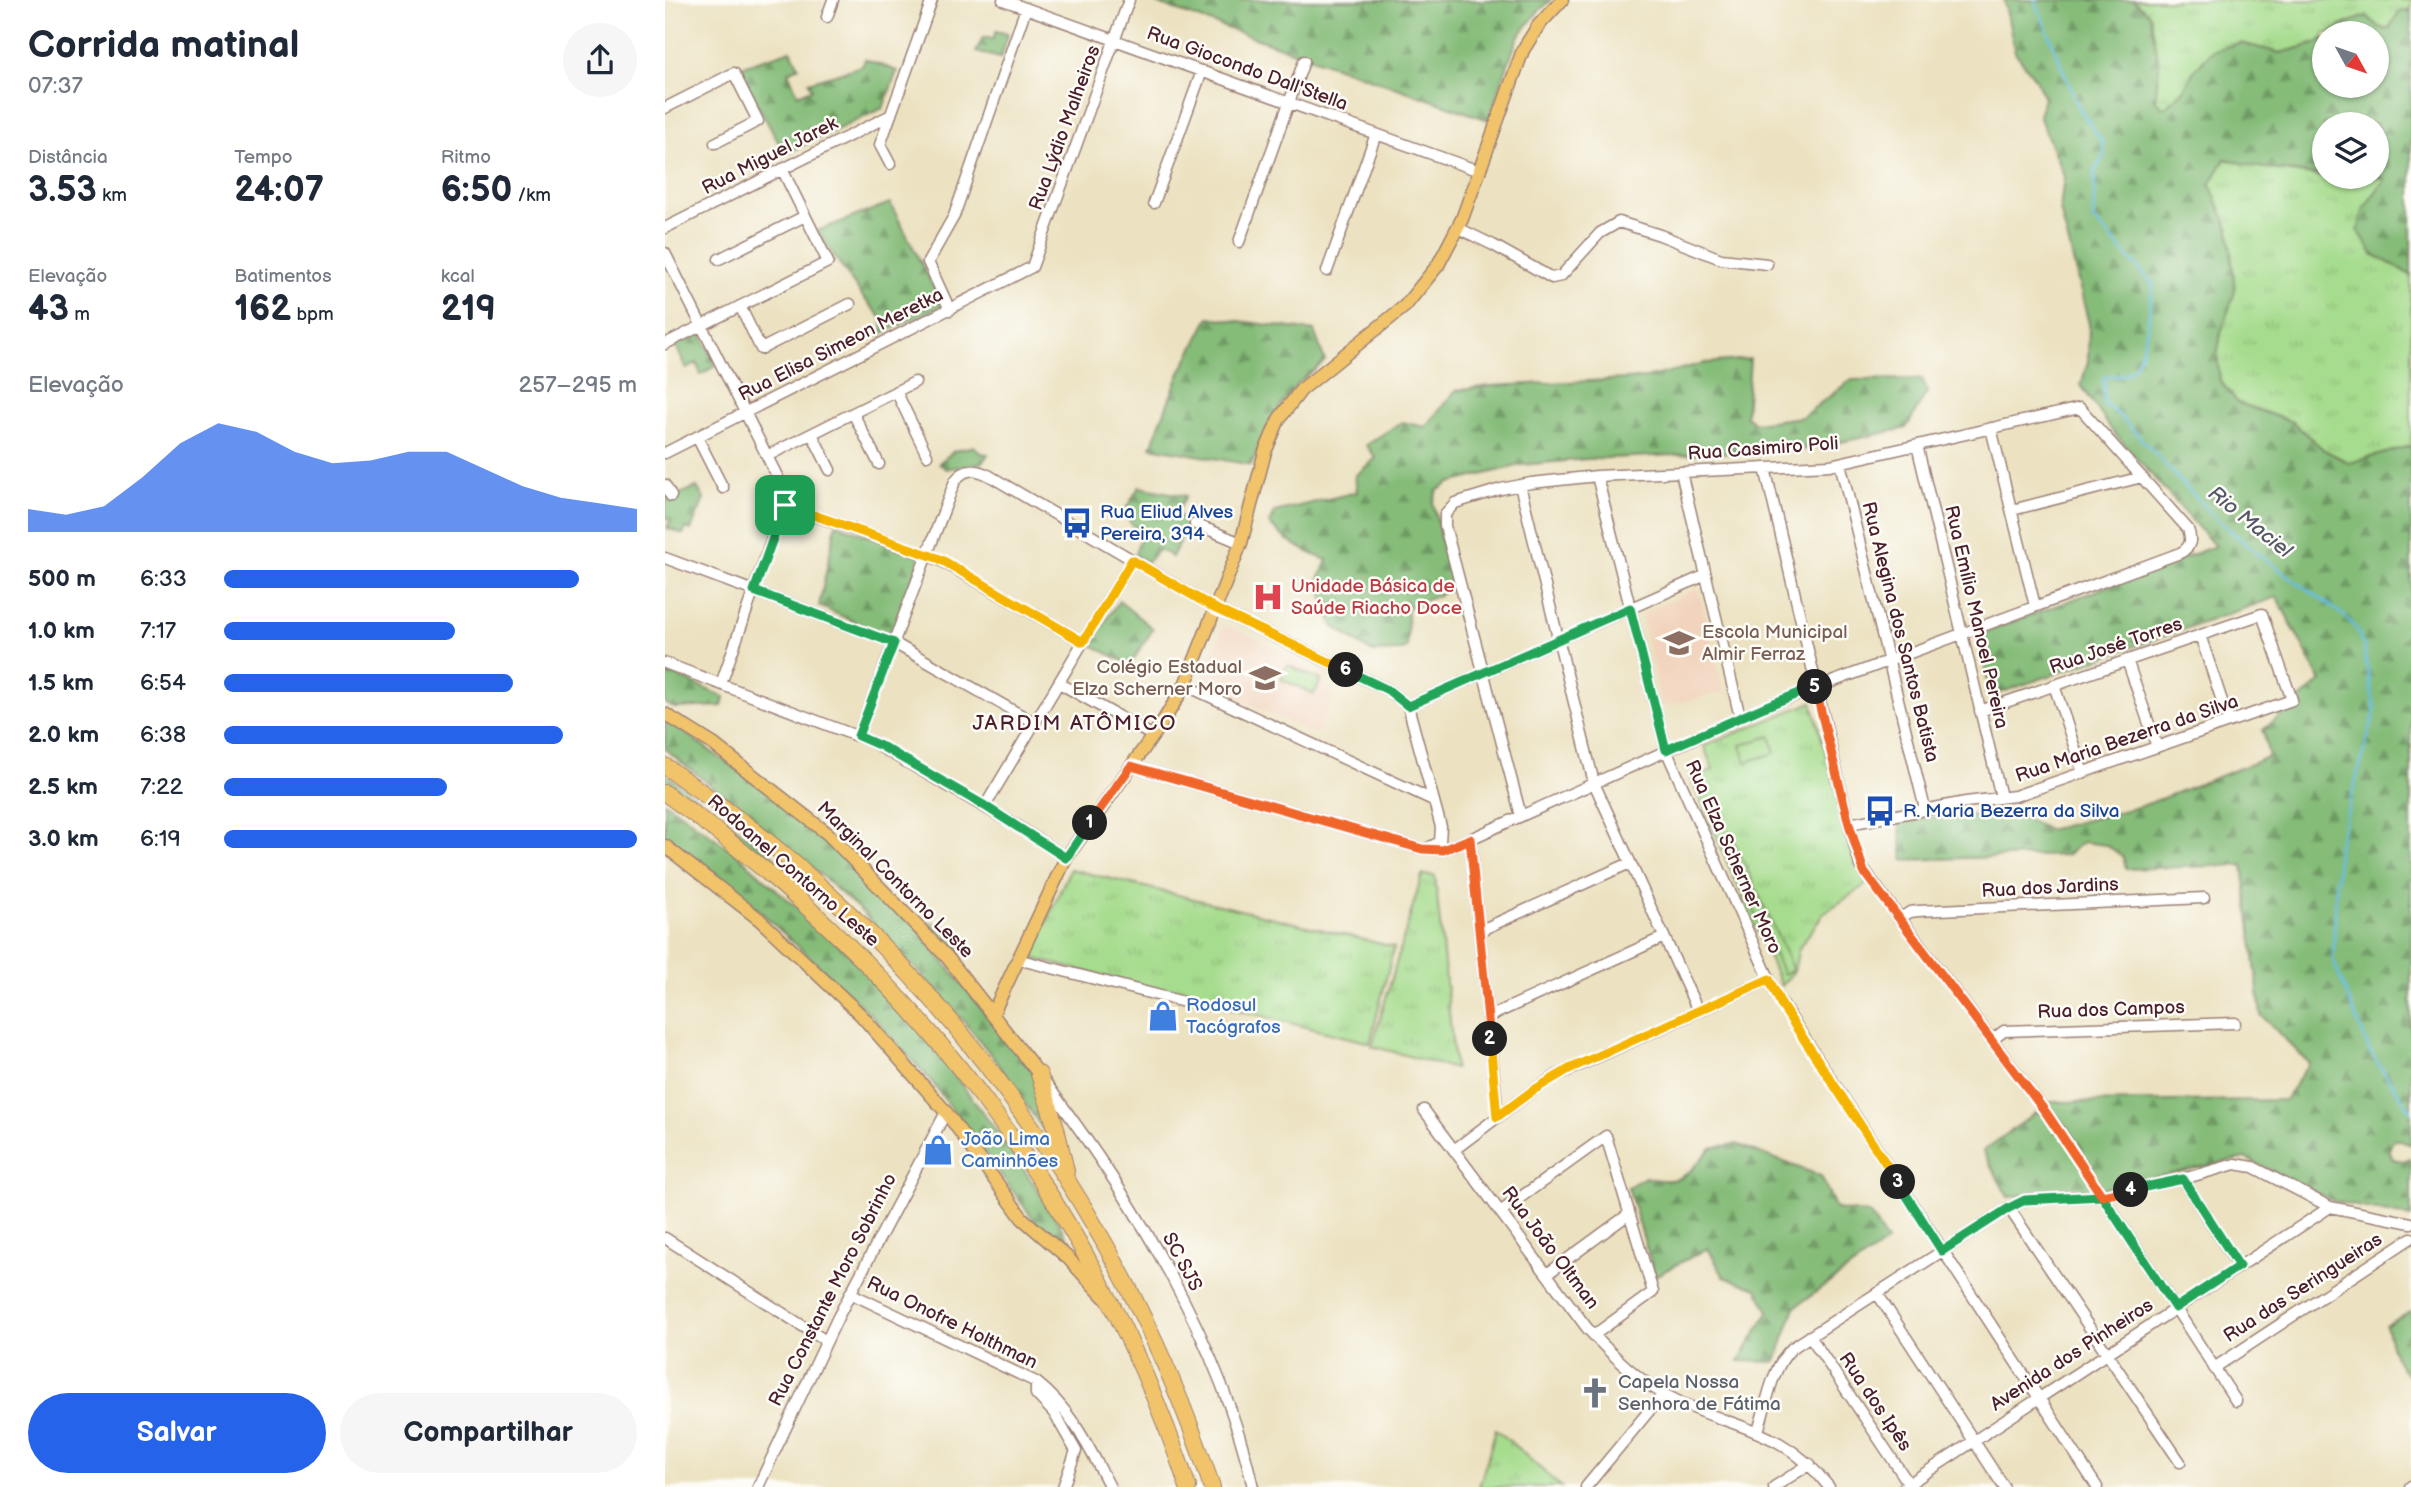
<!DOCTYPE html>
<html lang="pt">
<meta charset="utf-8">
<style>
body{margin:0;font-family:"Balsamiq Sans",sans-serif;background:#f6f6f7;color:#1f2937;height:100vh;display:flex;flex-direction:column;font-size:26px;white-space:nowrap}
*{box-sizing:border-box;margin:0}
p{font-size:23px;color:#747a83}
.icon{flex:none;width:38px;height:38px;fill:none;stroke:currentColor;stroke-width:2;stroke-linecap:round;stroke-linejoin:round}
.map{position:relative;flex:1;overflow:hidden}
.details{display:flex;flex-direction:column;background:#fff;width:665px}
.details>*{flex:none}
.needle{width:46px;rotate:130deg}
.controls{position:absolute;left:1647px;top:21px;display:grid;gap:14px}
.controls a{display:grid;place-items:center;width:77px;height:77px;border-radius:50%;background:#fff;box-shadow:0 2px 5px #0004;font-size:35px}
.pin{position:absolute;display:grid;place-items:center;width:60px;height:60px;color:#fff;margin:-30px;border-radius:14px;box-shadow:0 4px 10px #0006}
.km{position:absolute;width:35px;height:35px;margin:-18px;border-radius:50%;background:#222;color:#fff;font-size:19px;line-height:35px;text-align:center}
.round{display:grid;place-items:center;flex:none;width:74px;height:74px;border-radius:37px;background:#f6f6f7}
.headline{display:flex;align-items:center;justify-content:space-between;height:119px;padding:0 28px}
h1{font-size:38px;font-weight:700;line-height:52px}
.metrics{display:grid;grid-template-columns:repeat(3,1fr);gap:10px;height:119px;padding:7px 28px}
.metrics div{display:grid;align-content:center}
.metrics b{font-size:35px;font-weight:700}
.metrics small{font-size:19px;font-weight:400}
.metrics p{font-size:19px}
.chart{height:196px;padding:14px 28px}
.chart p{display:flex;justify-content:space-between}
.chart svg{width:100%;height:126px;margin-top:7px;fill:#2563eb;opacity:.7}
.button{display:flex;gap:14px;margin-top:auto;padding:14px 28px}
.button a{flex:1;height:80px;border-radius:42px;background:#2563eb;color:#fff;font-size:28px;font-weight:700;line-height:80px;text-align:center}
.button a+a{background:#f6f6f7;color:#1f2937}
ul{padding:0 28px;list-style:none;font-size:23px}
li{display:grid;grid-template-columns:112px 84px 1fr;align-items:center;height:52px}
li i{height:18px;border-radius:9px;background:#2563eb}
main{display:flex;flex:1;min-height:0}
.map>svg:first-child{display:block}
.built{fill:#f2d4be}
.grass{fill:url(#grass-tufts);stroke:#787e5c;stroke-width:2}
.forest{fill:url(#forest-firs);stroke:#676e52;stroke-width:2}
.green{fill:#a6dc8d;stroke:#787e5c;stroke-width:2}
.lines{fill:none;stroke-linecap:round;stroke-linejoin:round}
.stream{stroke:#66bee3;stroke-width:2.5}
.minor-casing{stroke:#9b8076;stroke-width:13}
.major-casing{stroke:#9b8076;stroke-width:15}
.highway-casing{stroke:#9b8076;stroke-width:18}
.minor{stroke:#fff;stroke-width:10}
.major{stroke:#f1c36a;stroke-width:12}
.highway{stroke:#f1c36a;stroke-width:16}
.split-1-casing{stroke:#fff;stroke-width:14}
.split-2-casing{stroke:#fff;stroke-width:14}
.split-3-casing{stroke:#fff;stroke-width:14}
.split-4-casing{stroke:#fff;stroke-width:14}
.split-5-casing{stroke:#fff;stroke-width:14}
.split-6-casing{stroke:#fff;stroke-width:14}
.split-7-casing{stroke:#fff;stroke-width:14}
.split-1{stroke:#22a559;stroke-width:9}
.split-2{stroke:#f0652b;stroke-width:9}
.split-3{stroke:#f5b400;stroke-width:9}
.split-4{stroke:#22a559;stroke-width:9}
.split-5{stroke:#f0652b;stroke-width:9}
.split-6{stroke:#22a559;stroke-width:9}
.split-7{stroke:#f5b400;stroke-width:9}
.labels{text-anchor:middle;dominant-baseline:central;stroke-width:5;stroke-linejoin:round;paint-order:stroke}
.street-label{font-size:19px;fill:#4a1f2b;stroke:#fdfcf7}
.transit-label{font-size:19px;fill:#164399;stroke:#fdfcf7;text-anchor:start}
.health-label{font-size:19px;fill:#be3a42;stroke:#fdfcf7;text-anchor:start}
.education-label{font-size:19px;fill:#785e54;stroke:#fdfcf7;text-anchor:start}
.shop-label{font-size:19px;fill:#366cbe;stroke:#fdfcf7;text-anchor:start}
.worship-label{font-size:19px;fill:#5b616d;stroke:#fdfcf7;text-anchor:start}
.water-label{font-size:21px;font-style:italic;fill:#54576b;stroke:#fdfcf7}
.neighbourhood-label{font-size:21px;letter-spacing:2px;fill:#4a1f2b;stroke:#fdfcf7}
</style>
<main>
<section class="details">
<div class="headline"><div><h1>Corrida matinal</h1><p>07:37</p></div><a class="round"><svg class="icon" aria-label="share" viewBox="0 0 24 24"><path d="M12 15V3M7 8l5-5 5 5M5 13v7h14v-7"/></svg></a></div>
<div class="metrics">
<div><p>Distância</p><b>3.53<small> km</small></b></div>
<div><p>Tempo</p><b>24:07</b></div>
<div><p>Ritmo</p><b>6:50<small> /km</small></b></div>
</div>
<div class="metrics">
<div><p>Elevação</p><b>43<small> m</small></b></div>
<div><p>Batimentos</p><b>162<small> bpm</small></b></div>
<div><p>kcal</p><b>219</b></div>
</div>
<div class="chart"><p><span>Elevação</span>257–295 m</p>
<svg viewBox="0 0 160 44" preserveAspectRatio="none"><path d="M0 44V36L10 38L20 35L30 25L40 13L50 6L60 9L70 16L80 20L90 19L100 16L110 16L120 22L130 28L140 32L150 34L160 36V44z"/></svg>
</div>
<ul>
<li><b>500 m</b>6:33<i style="width:86%"></i></li>
<li><b>1.0 km</b>7:17<i style="width:56%"></i></li>
<li><b>1.5 km</b>6:54<i style="width:70%"></i></li>
<li><b>2.0 km</b>6:38<i style="width:82%"></i></li>
<li><b>2.5 km</b>7:22<i style="width:54%"></i></li>
<li><b>3.0 km</b>6:19<i style="width:100%"></i></li>
</ul>
<div class="button"><a>Salvar</a><a>Compartilhar</a></div>
</section>
<div class="map">
<svg width="1746" height="1487" viewBox="0 0 1746 1487">
<defs>
<pattern id="grass-tufts" width="24" height="20" patternUnits="userSpaceOnUse" patternTransform="scale(1.75)"><rect width="24" height="20" fill="#a6dc8d"/><path d="M3 7l-1-3M5 7V3M7 7l1-3M15 17l-1-3M17 17v-4M19 17l1-3" fill="none" stroke="#90bc7a"/></pattern>
<pattern id="forest-firs" width="22" height="20" patternUnits="userSpaceOnUse" patternTransform="scale(1.75)"><rect width="22" height="20" fill="#84bc78"/><path d="M5 1l3.5 6h-7zM16 11l3.5 6h-7z" fill="#6e9863"/></pattern>
</defs>
<rect width="100%" height="100%" fill="#fdfcf7"/>
<filter id="ink" filterUnits="userSpaceOnUse"><feTurbulence type="fractalNoise" baseFrequency=".0143" numOctaves="2"/><feDisplacementMap in="SourceGraphic" scale="14" xChannelSelector="R" yChannelSelector="G"/><feConvolveMatrix kernelMatrix="1 2 1 2 8 2 1 2 1" color-interpolation-filters="sRGB"/></filter>
<filter id="wash" filterUnits="userSpaceOnUse"><feTurbulence type="fractalNoise" baseFrequency=".00686" numOctaves="4" result="noise"/><feDisplacementMap in="SourceGraphic" scale="28" xChannelSelector="R" yChannelSelector="G"/><feGaussianBlur stdDeviation="1.57" result="paint"/><feColorMatrix in="noise" values="0 0 0 0 0 0 0 0 0 0 0 0 0 0 0 0 0 1.4 0 .05"/><feComposite in="paint" operator="in"/></filter>
<g filter="url(#wash)">
<rect width="100%" height="100%" fill="#ece2c1"/>
<path class="built" d="M1033,588L1059,692L997,707L976,614Z
M563,626L629,656L627,662L652,674L655,668L665,673L658,688L670,693L651,735L537,681L558,628Z"/>
<path class="grass" d="M1468,0H1746V9L1734,12L1723,30L1679,24L1665,33H1659V38L1650,44L1615,53L1576,43L1530,69L1519,90L1499,108L1490,100L1494,64L1485,15Z
M1560,159C1593,167 1629,173 1662,177C1681,179 1703,173 1721,179L1699,208L1708,254L1746,275V446L1685,463L1659,450L1627,422L1573,403L1555,381L1552,356L1556,333L1545,184Z
M1147,702L1190,863L1202,884L1159,913L1134,948L1129,971L1116,986L1026,779L1048,770L1039,746Z
M405,869L729,947L705,1043L366,958Z
M757,875L770,876L790,1069L707,1046Z
M831,1429L896,1487H814Z"/>
<path class="forest" d="M482,0H886L873,12L853,37L823,120Z
M1339,0H1468L1485,15L1494,64L1490,100L1499,108L1519,90L1530,69L1548,50L1576,43L1615,53L1650,44L1659,38V86H1712V33H1665L1679,24L1702,16L1714,27L1723,30L1734,12L1746,9V275L1708,254L1693,230L1699,208L1720,179L1712,176V124H1659V176L1594,167L1560,159L1545,184L1564,230L1570,291L1556,333L1552,356L1555,381L1573,403L1627,422L1659,450L1684,463L1746,446V1145L1736,1140H1728L1724,1150L1728,1159L1738,1161L1746,1158V1217L1668,1201L1580,1158L1436,1189L1343,1197L1318,1151L1386,1102L1620,1100L1644,1063L1596,1015L1578,865L1461,869L1458,856L1441,845L1418,842L1401,855L1238,860L1234,819L1351,813L1383,830L1477,806L1604,757L1598,730L1656,681L1612,597L1326,696L1313,635L1550,546L1448,432L1416,385L1423,362L1424,324L1395,209L1399,176L1374,116L1379,98L1372,81L1350,52Z
M331,31L343,34L336,58L311,52L318,37L328,39Z
M126,50L134,67L123,72L133,95L147,89L144,82L197,66L200,59L232,71L218,108L120,154L72,68Z
M225,203L278,305L214,335L218,327L216,317L197,296L152,231Z
M544,317L649,331L660,361L631,385L615,407L586,465L486,447L513,377Z
M35,332L51,365L36,375L32,363L21,369L10,343Z
M1085,359L1081,416L1090,423L1137,417L1186,380L1257,379L1262,392L1241,428L1143,449L922,459L856,465L784,483L772,491L768,503L788,589L743,608L742,648L734,651L706,652L668,626L653,581L662,560C640,552 619,540 604,523L609,512L692,492L690,476L711,458L701,445L737,422L760,427L790,391L826,386L981,378L1040,363Z
M309,446L315,453L323,454L317,463L281,469L274,463L289,451Z
M32,487L39,499L26,530L21,528L18,534L2,528L6,519L0,518V500Z
M474,487L521,496L511,514L524,522L507,557L494,549L482,562L470,555L476,535L458,514Z
M171,524L256,555L225,638L154,606Z
M454,601L488,629L465,665L425,644Z
M0,671L59,697L57,706L10,708L0,704Z
M0,719L118,802L161,837L247,923L371,1075L392,1150L329,1058L290,1011L195,910L132,854L0,749Z
M0,773L134,876L125,884L73,839L0,787Z
M0,802L73,855L198,967L258,1034L343,1146L383,1205L414,1258L376,1229L266,1081L206,1015L69,887L0,837Z
M262,922C277,922 291,932 299,944L294,959Z
M1071,1144L1156,1176L1171,1209L1205,1214L1222,1242L1130,1307L1111,1362L1074,1361L1104,1311L1092,1289L1059,1277L1043,1248L990,1276L963,1187L980,1177C1017,1187 1023,1174 1046,1148Z
M1746,1312V1378C1729,1364 1726,1346 1721,1325Z"/>
<path class="green" d="M622,665L656,680L649,694L616,679Z
M1105,736L1110,753L1081,762L1076,745Z
M1065,832L1128,970L1118,974L1056,837Z"/>
<g class="lines">
<path class="stream" d="M1370,0L1413,106L1438,143L1439,157L1430,170L1428,219L1488,284C1485,306 1482,354 1466,370C1459,376 1448,377 1439,377V404L1454,415L1548,516L1594,555L1681,617L1692,630L1698,645L1710,711L1673,846L1668,960L1705,1052L1746,1111"/>
</g>
</g>
<g filter="url(#ink)">
<g class="lines">
<g class="minor-casing">
<path id="minor" d="M338,0L814,171
M162,17L168,0
M0,108L69,73L93,121L50,143
M225,164L215,145L267,0
M489,203L537,71
M0,228L226,115
M793,228L828,245L887,278L896,276L935,233L954,222L995,235L1056,259L1102,264
M574,242L639,61
M0,253L117,486L121,498L56,684
M54,259L140,216
M662,271L711,134
M75,306L96,349L185,304
M285,310L263,262L289,216L361,8
M0,344L163,262L117,169
M231,391L262,455
M188,413L214,464
M1326,428L1370,606
M147,434L165,470
M32,437L58,488
M1252,445L1336,797
M0,453L367,267L464,0
M102,456L250,382
M1175,463L1260,809
M1100,468L1184,824L1195,865L1395,1131L1571,1401
M1016,472L1075,717
M932,476L1001,750L1112,996L1432,1487
M0,485L6,496
M855,485L929,783L1033,1011
M120,505L275,560L418,642
M1347,510L1477,477
M530,524L576,543
M0,558L229,643L370,723
M1535,635L1564,722
M1462,660L1492,747
M0,663L207,742L354,827L401,858
M394,683L488,736
M520,685L768,800
M1389,685L1418,773
M743,706L1041,575
M193,736L290,481C300,467 312,469 325,476L551,609L723,690L743,706L776,827L775,842L763,848
M466,766L757,849L778,850L805,839L1099,707L1515,553C1526,547 1527,540 1523,529L1415,408L1165,465L932,476L866,483L836,489L790,503L780,514V526L856,816
M320,806L467,560
M1184,824L1301,802L1350,796L1627,700L1597,614L1315,711
M805,839L833,1117
M1234,919L1245,912L1253,911L1539,898
M814,931L965,863
M352,959L519,1002
M823,1017L999,937
M1327,1040L1339,1031L1570,1023
M380,1082C469,1201 555,1340 588,1487
M759,1110L922,1328C944,1352 971,1379 999,1394C1063,1430 1114,1423 1164,1487
M789,1150L867,1091L891,1076L1104,979
M1518,1179L1574,1267
M1344,1208L1515,1462
M835,1212L941,1136L988,1292L929,1335
M0,1238L161,1341
M882,1274L964,1214
M185,1293L371,1382C407,1410 424,1448 445,1487
M1212,1293L1339,1487
M1145,1336L1246,1487
M1549,1368L1746,1238
M371,1382V1394L389,1413L411,1451L398,1487
M1093,1431C1102,1404 1106,1368 1127,1348L1344,1208L1360,1200L1370,1199L1437,1196L1518,1179L1570,1164L1588,1167L1665,1207L1746,1223
M93,1487L173,1317L281,1112
M921,1487L998,1394
M1109,1487L1145,1464
M1239,1487L1665,1207
M1745,1487L1746,1486"/>
</g>
<g class="major-casing">
<path id="major" d="M0,714L48,744L163,834L282,957L374,1074
M0,846L94,919L196,1015L281,1112L357,1218L403,1258L439,1297
M328,1013L401,858L497,723L520,685L576,543L600,452L614,419L636,390L740,306L773,265L797,219L858,50L873,26L897,0"/>
</g>
<g class="highway-casing">
<path id="highway" d="M0,766C36,792 73,817 107,845C311,1012 464,1237 547,1487
M0,793C248,970 425,1197 523,1487
M374,1074L391,1128L401,1171"/>
</g>
<use href="#minor" class="minor"/>
<use href="#major" class="major"/>
<use href="#highway" class="highway"/>
</g>
</g>
<g class="lines" filter="url(#ink)">
<g class="split-1-casing">
<path id="split-1" d="M120,505L89,591L229,643L193,736L218,747L320,806L401,858L425,823"/>
</g>
<g class="split-2-casing">
<path id="split-2" d="M425,823L466,766L757,849L778,850L805,839L825,1039"/>
</g>
<g class="split-3-casing">
<path id="split-3" d="M825,1039L832,1117L867,1091L904,1069L1104,979L1117,1006L1233,1182"/>
</g>
<g class="split-4-casing">
<path id="split-4" d="M1233,1182L1277,1251L1344,1208L1360,1200L1437,1196L1510,1308L1574,1266L1518,1179L1466,1190"/>
</g>
<g class="split-5-casing">
<path id="split-5" d="M1150,687L1184,824L1199,872L1382,1114L1437,1196L1466,1190"/>
</g>
<g class="split-6-casing">
<path id="split-6" d="M681,670L723,690L743,706L965,608L1001,750L1099,707L1150,687"/>
</g>
<g class="split-7-casing">
<path id="split-7" d="M120,505L275,559L418,642L467,560L551,609L681,670"/>
</g>
<use href="#split-1" class="split-1"/>
<use href="#split-2" class="split-2"/>
<use href="#split-3" class="split-3"/>
<use href="#split-4" class="split-4"/>
<use href="#split-5" class="split-5"/>
<use href="#split-6" class="split-6"/>
<use href="#split-7" class="split-7"/>
</g>
<defs>
<g id="bus-bare" transform="scale(2.415)"><path d="M-5-6H5V4H4V6H2V4H-2V6H-4V4H-5ZM-3.5-4V0h7V-4ZM-3.5 1.2v1.5H-2V1.2ZM2 1.2v1.5H3.5V1.2Z" fill="#1a4fb4" stroke="#fdfcf7" stroke-width="2.5" paint-order="stroke"/></g>
<g id="hospital-bare" transform="scale(2.415)"><path d="M-5-5h3v3.5h4V-5h3V5h-3V1.5h-4V5h-3Z" fill="#e0444e" stroke="#fdfcf7" stroke-width="2.5" paint-order="stroke"/></g>
<g id="school-bare" transform="scale(2.415)"><path d="M0-5L7-2L0 1L-7-2ZM-4 1L0 2.5L4 1V4Q0 6-4 4Z" fill="#8d6e63" stroke="#fdfcf7" stroke-width="2.5" paint-order="stroke"/></g>
<g id="shop-bare" transform="scale(2.415)"><path d="M-5-2.5h2.3a2.7 3.5 0 0 1 5.4 0H5L5.5 6h-11ZM-1.5-2.5h3a1.5 2.3 0 0 0-3 0Z" fill="#3f7fe0" stroke="#fdfcf7" stroke-width="2.5" paint-order="stroke"/></g>
<g id="church-bare" transform="scale(2.415)"><path d="M-1.2-6h2.4v3.5h3.3v2.4h-3.3V6h-2.4V-.1h-3.3v-2.4h3.3Z" fill="#6b7280" stroke="#fdfcf7" stroke-width="2.5" paint-order="stroke"/></g>
</defs>
<g fill-rule="evenodd">
<use href="#bus-bare" x="412" y="523"/>
<use href="#hospital-bare" x="603" y="597"/>
<use href="#school-bare" x="1014" y="643"/>
<use href="#school-bare" x="600" y="678"/>
<use href="#bus-bare" x="1215" y="811"/>
<use href="#shop-bare" x="498" y="1016"/>
<use href="#shop-bare" x="273" y="1150"/>
<use href="#church-bare" x="930" y="1393"/>
</g>
<g class="labels">
<g class="street-label">
<text transform="translate(582 69) rotate(20)">Rua Giocondo Dall'Stella</text>
<text transform="translate(400 128) rotate(-70)">Rua Lýdio Malheiros</text>
<text transform="translate(105 156) rotate(-27)">Rua Miguel Jarek</text>
<text transform="translate(176 345) rotate(-27)">Rua Elisa Simeon Meretka</text>
<text transform="translate(1098 449) rotate(-4)">Rua Casimiro Poli</text>
<text transform="translate(1311 617) rotate(77)">Rua Emílio Manoel Pereira</text>
<text transform="translate(1235 632) rotate(76)">Rua Alegina dos Santos Batista</text>
<text transform="translate(1451 646) rotate(-19)">Rua José Torres</text>
<text transform="translate(1462 739) rotate(-19)">Rua Maria Bezerra da Silva</text>
<text transform="translate(1068 857) rotate(66)">Rua Elza Scherner Moro</text>
<text transform="translate(128 871) rotate(41)">Rodoanel Contorno Leste</text>
<text transform="translate(230 880) rotate(45)">Marginal Contorno Leste</text>
<text transform="translate(1385 888) rotate(-3)">Rua dos Jardins</text>
<text transform="translate(1446 1010) rotate(-2)">Rua dos Campos</text>
<text transform="translate(885 1248) rotate(53)">Rua João Oltman</text>
<text transform="translate(517 1262) rotate(62)">SC SJS</text>
<text transform="translate(1638 1288) rotate(-33)">Rua das Seringueiras</text>
<text transform="translate(168 1290) rotate(-63)">Rua Constante Moro Sobrinho</text>
<text transform="translate(287 1323) rotate(26)">Rua Onofre Holthman</text>
<text transform="translate(1407 1355) rotate(-33)">Avenida dos Pinheiros</text>
<text transform="translate(1210 1402) rotate(56)">Rua dos Ipês</text>
</g>
<g class="transit-label">
<text x="435" y="512">Rua Eliud Alves<tspan x="435" dy="22">Pereira, 394</tspan></text>
<text x="1238" y="811">R. Maria Bezerra da Silva</text>
</g>
<g class="health-label">
<text x="626" y="586">Unidade Básica de<tspan x="626" dy="22">Saúde Riacho Doce</tspan></text>
</g>
<g class="education-label">
<text x="1037" y="632">Escola Municipal<tspan x="1037" dy="22">Almir Ferraz</tspan></text>
<text x="577" y="667" text-anchor="end">Colégio Estadual<tspan x="577" dy="22">Elza Scherner Moro</tspan></text>
</g>
<g class="shop-label">
<text x="521" y="1005">Rodosul<tspan x="521" dy="22">Tacógrafos</tspan></text>
<text x="296" y="1139">João Lima<tspan x="296" dy="22">Caminhões</tspan></text>
</g>
<g class="worship-label">
<text x="953" y="1382">Capela Nossa<tspan x="953" dy="22">Senhora de Fátima</tspan></text>
</g>
<g class="water-label">
<text transform="translate(1585 522) rotate(39)">Rio Maciel</text>
</g>
<g class="neighbourhood-label">
<text x="410" y="723">JARDIM ATÔMICO</text>
</g>
</g>
</svg>
<div class="controls">
<a><svg class="needle" viewBox="-14 -14 28 28"><path d="M0-13l5 13h-10z" fill="#e53935"/><path d="M0 13l5-13h-10z" fill="#747a83"/></svg></a>
<a><svg class="icon" aria-label="layers" viewBox="0 0 24 24"><path d="M12 4l9 5-9 5-9-5zM3 14l9 5 9-5"/></svg></a>
</div>
<div class="pin" style="left:120px;top:505px;background:#1e9e55"><svg class="icon" aria-label="arrive" viewBox="0 0 24 24"><path d="M6 21V4h12l-3 4 3 4H6"/></svg></div>
<b class="km" style="left:425px;top:823px">1</b>
<b class="km" style="left:825px;top:1039px">2</b>
<b class="km" style="left:1233px;top:1182px">3</b>
<b class="km" style="left:1466px;top:1190px">4</b>
<b class="km" style="left:1150px;top:687px">5</b>
<b class="km" style="left:681px;top:670px">6</b>
</div>
</main>
